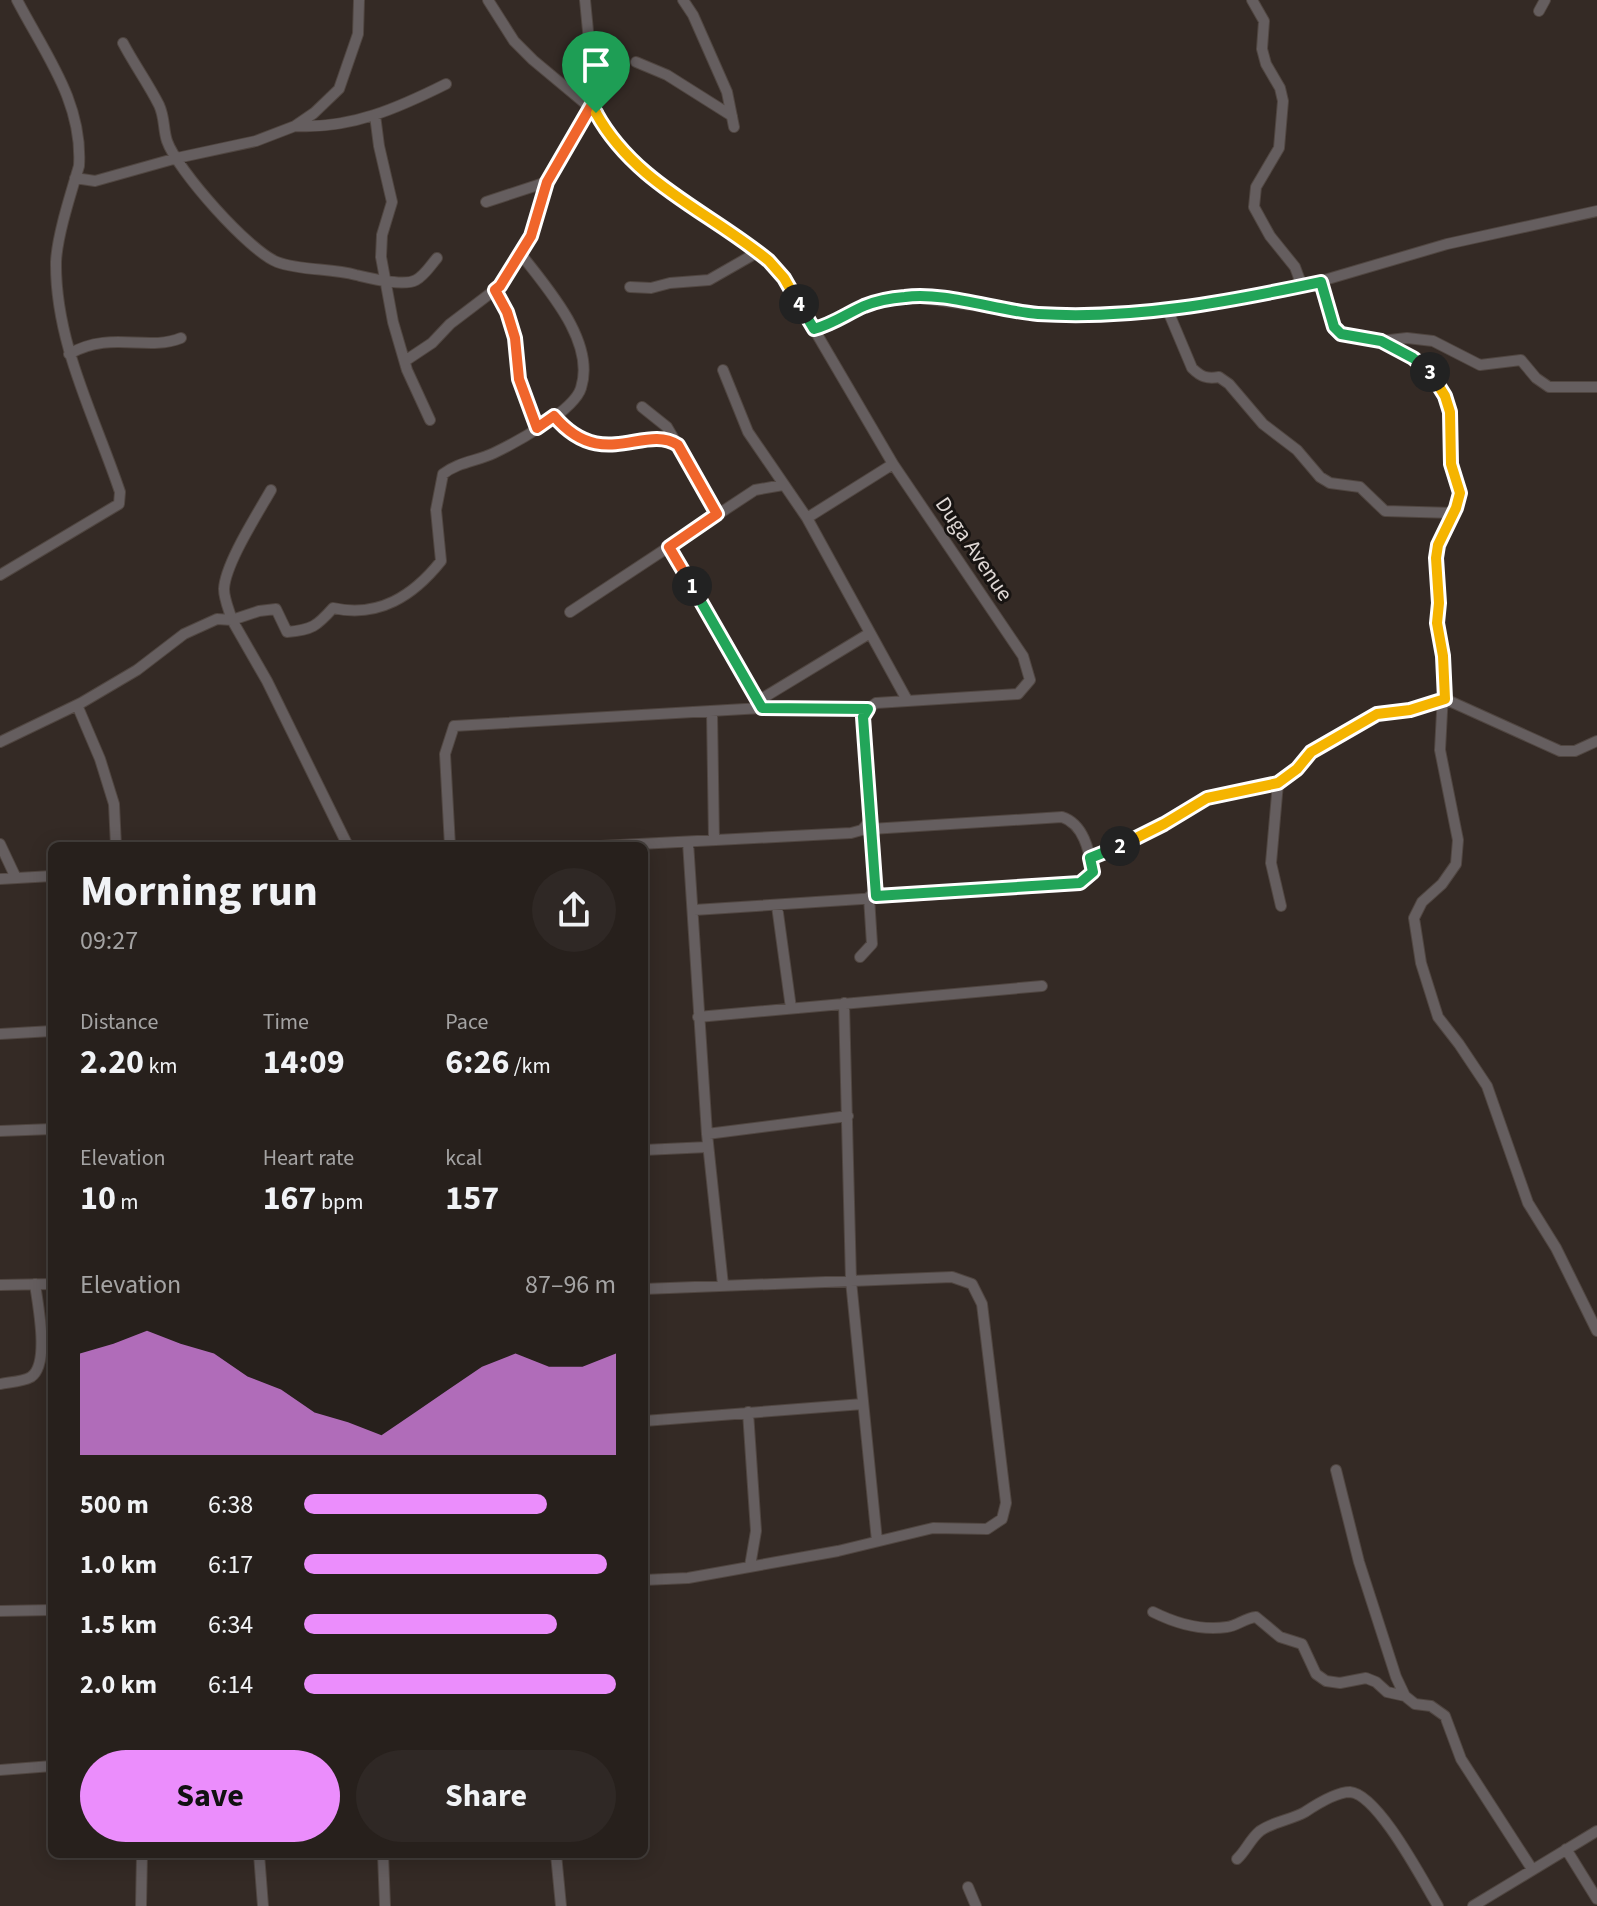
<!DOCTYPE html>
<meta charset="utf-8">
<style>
body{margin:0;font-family:"Source Sans 3",sans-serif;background:#2f2825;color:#f1f3f6;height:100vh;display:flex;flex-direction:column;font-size:30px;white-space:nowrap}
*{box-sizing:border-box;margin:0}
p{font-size:26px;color:#a4a3a3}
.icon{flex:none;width:44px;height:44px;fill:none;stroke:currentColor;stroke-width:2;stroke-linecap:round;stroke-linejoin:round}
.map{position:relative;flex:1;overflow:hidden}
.sheet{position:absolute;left:48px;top:842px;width:600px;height:1016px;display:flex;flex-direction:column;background:#27201c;border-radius:12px;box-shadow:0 4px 20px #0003,0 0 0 2px #433e3b}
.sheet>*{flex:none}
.pin{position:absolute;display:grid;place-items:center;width:68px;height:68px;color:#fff;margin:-82px -34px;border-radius:50% 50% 50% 0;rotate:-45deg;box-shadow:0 0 8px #0007}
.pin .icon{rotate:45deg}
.km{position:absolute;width:40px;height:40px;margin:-20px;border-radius:50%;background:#222;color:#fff;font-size:22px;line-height:40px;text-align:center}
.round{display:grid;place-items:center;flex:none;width:84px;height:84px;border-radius:42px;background:#2f2825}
.head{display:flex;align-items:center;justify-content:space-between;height:136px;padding:0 32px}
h1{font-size:44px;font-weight:700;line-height:60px}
.stats{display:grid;grid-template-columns:repeat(3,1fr);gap:12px;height:136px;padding:8px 32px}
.stats div{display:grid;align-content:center}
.stats b{font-size:34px;font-weight:700}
.stats small{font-size:22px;font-weight:400}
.stats p{font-size:22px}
.chart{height:224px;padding:16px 32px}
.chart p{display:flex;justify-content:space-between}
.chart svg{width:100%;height:144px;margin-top:8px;fill:#eb8dfc;opacity:.7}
.button{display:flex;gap:16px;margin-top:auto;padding:16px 32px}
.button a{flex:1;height:92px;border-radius:48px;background:#eb8dfc;color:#111;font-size:32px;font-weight:700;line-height:92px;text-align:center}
.button a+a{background:#2f2825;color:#f1f3f6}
ul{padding:0 32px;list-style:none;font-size:26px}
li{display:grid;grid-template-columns:128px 96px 1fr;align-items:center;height:60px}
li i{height:20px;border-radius:10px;background:#eb8dfc}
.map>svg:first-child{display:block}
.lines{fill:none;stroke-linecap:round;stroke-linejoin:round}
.street-casing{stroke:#504641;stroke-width:12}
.street{stroke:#655e5f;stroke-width:10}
.split-1-casing{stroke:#fff;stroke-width:16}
.split-2-casing{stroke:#fff;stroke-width:16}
.split-3-casing{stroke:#fff;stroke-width:16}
.split-4-casing{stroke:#fff;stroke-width:16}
.split-5-casing{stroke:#fff;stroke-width:16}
.split-1{stroke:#f0652b;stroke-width:10}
.split-2{stroke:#22a559;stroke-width:10}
.split-3{stroke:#f5b400;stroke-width:10}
.split-4{stroke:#22a559;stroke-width:10}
.split-5{stroke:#f5b400;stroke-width:10}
.labels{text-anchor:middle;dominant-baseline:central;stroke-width:6;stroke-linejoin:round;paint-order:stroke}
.street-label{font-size:22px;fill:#e0d9d6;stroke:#181412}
</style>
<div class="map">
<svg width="1597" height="1906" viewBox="0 0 1597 1906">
<rect width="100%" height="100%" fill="#342a25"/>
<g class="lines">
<g class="street-casing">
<path id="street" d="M488,0L514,41L533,60L593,110
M585,0L596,113L607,134L661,187L758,252L784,278L893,464L1023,656L1030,680L1018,694L876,703L868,709L863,717L869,822L862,830L851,833L601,846
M683,0L693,15L727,92L734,127
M1252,0L1264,21L1262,49L1266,64L1280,88L1283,101L1279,148L1256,187L1254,207L1270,236L1295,267L1302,286
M1539,11L1545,0
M123,43C134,64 148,83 159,105C165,118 163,129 167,141C177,170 249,251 277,262C301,271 331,268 356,275C369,278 403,287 416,280C425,275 430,266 437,258
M636,62L667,75L732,116
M375,115L379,146L392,202L382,235L381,257L393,322L407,370L430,420
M296,126C351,129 398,108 446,84
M75,178L95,181L177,158L256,141L295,126L314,113L339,89L358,34L359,0
M486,202L547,182
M1321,282L1334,327L1341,334L1381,341L1407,338L1433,341L1480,365L1521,360L1536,378L1549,387H1597
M630,287L651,288L670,283L709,280L758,252
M495,290L507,312L515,338L519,379L537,428
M1168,311L1192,368C1201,377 1207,379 1219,377L1229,384L1263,424L1297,450L1320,477L1330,483L1360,487L1385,511L1453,513
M814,329L830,325L865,306L907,296L1036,314H1117L1184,309L1287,291L1447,244L1597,211
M1381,341L1426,368L1445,396L1450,412L1451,464L1460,493L1436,558L1439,603L1437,623L1444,674L1440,750L1458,840L1456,864L1442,884L1422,902L1414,918L1421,963L1438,1017L1459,1044L1487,1086L1528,1203L1556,1248L1597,1331
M69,354C111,330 146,352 181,338
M405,361L432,343L450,324L500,286L531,236L547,182L591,106
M723,370L748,432L807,518L907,700
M642,407L667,427L717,514
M554,416C602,473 643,423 678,445
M271,490C258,513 225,564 224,589C224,599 229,610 232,620L259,611L276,609L287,632C312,630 317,626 333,608C379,618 413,596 441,561L436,510L443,474C458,462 477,461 494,453C515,443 574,411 581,388C596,341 546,287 520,253
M807,518L893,464
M669,547L762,708
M0,575L119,504L120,492C95,417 55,343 56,262C57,236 71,193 79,166C83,102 45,54 17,0
M570,612L755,490L783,485
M758,701L870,633
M77,705L100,759L114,804L116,846
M712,712L714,840
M0,742L81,703L137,670L184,634L217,619L232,620L267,681L348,846
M1278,783L1271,863L1281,906
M869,824L876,896
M688,842L707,1134L723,1285
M0,844L16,878
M450,846L445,754L454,726L762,708L868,709
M1090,858L1131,841L1207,798L1278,783L1297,769L1311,752L1377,714L1410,710L1445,699L1560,751H1575L1597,741
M0,879L52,876
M777,906L791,1008
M694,910L1061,886L1080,883L1093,872C1089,851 1084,824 1062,817L871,829
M860,957L872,944L869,897
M844,1003L851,1281L877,1541
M698,1017L1042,986
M0,1034L52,1031
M0,1131L52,1129
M707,1134L848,1116
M644,1150L708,1147
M0,1285L52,1284
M644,1289L952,1277L972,1284L982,1304L1006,1503L1002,1519L987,1529L933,1528L838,1551L688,1578L644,1580
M0,1384C10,1382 22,1382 31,1377C50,1364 38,1306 35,1284
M748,1412L756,1531L750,1566
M644,1421L863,1404
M1336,1470L1359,1562L1396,1677L1405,1696L1415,1704L1431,1706L1445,1716L1461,1759L1532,1869
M0,1611L52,1610
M1153,1612C1175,1623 1201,1631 1227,1627C1237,1626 1245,1618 1256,1617L1280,1637L1302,1644L1316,1674L1326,1681L1340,1683L1366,1678L1376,1682L1387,1692L1405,1696
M0,1770L52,1766
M1566,1849L1597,1899
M259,1854L263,1906
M383,1854L385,1906
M556,1854L561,1906
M1237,1859C1246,1851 1250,1839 1260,1831C1274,1821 1291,1820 1305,1812C1317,1804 1336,1792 1350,1792C1378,1794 1423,1881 1438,1906
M968,1887L976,1906
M141,1906L142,1854
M1473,1906L1597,1831"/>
</g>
<use href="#street" class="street"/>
</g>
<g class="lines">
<g class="split-1-casing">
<path id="split-1" d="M596,113L591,106L547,182L531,236L500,286L495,290L507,312L515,338L519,379L537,428L554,416C602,473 644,423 678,445L717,514L669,547L692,586"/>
</g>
<g class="split-2-casing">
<path id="split-2" d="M692,586L762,708L868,709L863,717L876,896L1080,883L1093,872L1090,858L1120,846"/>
</g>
<g class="split-3-casing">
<path id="split-3" d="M1120,846L1164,824L1207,798L1278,783L1297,769L1311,752L1377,714L1410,710L1445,699L1443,656L1437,623L1439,603L1436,558L1438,545L1456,508L1460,493L1451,464L1450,412L1445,396L1430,372"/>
</g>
<g class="split-4-casing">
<path id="split-4" d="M799,304L814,329C833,324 846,314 864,306C876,301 892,298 905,297C942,291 999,311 1038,314C1134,320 1227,302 1321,282L1334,327L1341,334L1381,341L1413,358L1430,372"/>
</g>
<g class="split-5-casing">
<path id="split-5" d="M596,113C635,184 710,212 769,261L784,278L799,304"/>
</g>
<use href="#split-1" class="split-1"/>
<use href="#split-2" class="split-2"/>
<use href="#split-3" class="split-3"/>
<use href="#split-4" class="split-4"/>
<use href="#split-5" class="split-5"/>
</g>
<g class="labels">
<g class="street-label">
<text transform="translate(974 549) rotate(56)">Duga Avenue</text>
</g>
</g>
</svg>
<div class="pin" style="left:596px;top:113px;background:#1e9e55"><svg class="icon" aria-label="arrive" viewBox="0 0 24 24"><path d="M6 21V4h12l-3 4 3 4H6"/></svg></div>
<b class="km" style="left:692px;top:586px">1</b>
<b class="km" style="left:1120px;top:846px">2</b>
<b class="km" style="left:1430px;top:372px">3</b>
<b class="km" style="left:799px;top:304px">4</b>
<section class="sheet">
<div class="head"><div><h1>Morning run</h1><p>09:27</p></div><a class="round"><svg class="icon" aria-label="share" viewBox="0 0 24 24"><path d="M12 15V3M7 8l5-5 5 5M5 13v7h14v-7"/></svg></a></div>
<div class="stats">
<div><p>Distance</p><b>2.20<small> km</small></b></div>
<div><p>Time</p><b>14:09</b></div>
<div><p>Pace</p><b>6:26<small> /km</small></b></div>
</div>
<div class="stats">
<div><p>Elevation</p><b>10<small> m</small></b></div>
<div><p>Heart rate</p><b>167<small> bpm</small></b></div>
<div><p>kcal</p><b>157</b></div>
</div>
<div class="chart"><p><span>Elevation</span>87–96 m</p>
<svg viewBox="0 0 160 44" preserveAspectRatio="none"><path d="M0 44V13L10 10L20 6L30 10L40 13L50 20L60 24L70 31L80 34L90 38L100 31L110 24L120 17L130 13L140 17L150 17L160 13V44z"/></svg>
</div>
<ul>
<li><b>500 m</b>6:38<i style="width:78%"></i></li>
<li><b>1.0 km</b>6:17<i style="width:97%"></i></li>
<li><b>1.5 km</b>6:34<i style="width:81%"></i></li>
<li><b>2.0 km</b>6:14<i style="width:100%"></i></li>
</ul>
<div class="button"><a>Save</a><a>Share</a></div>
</section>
</div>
